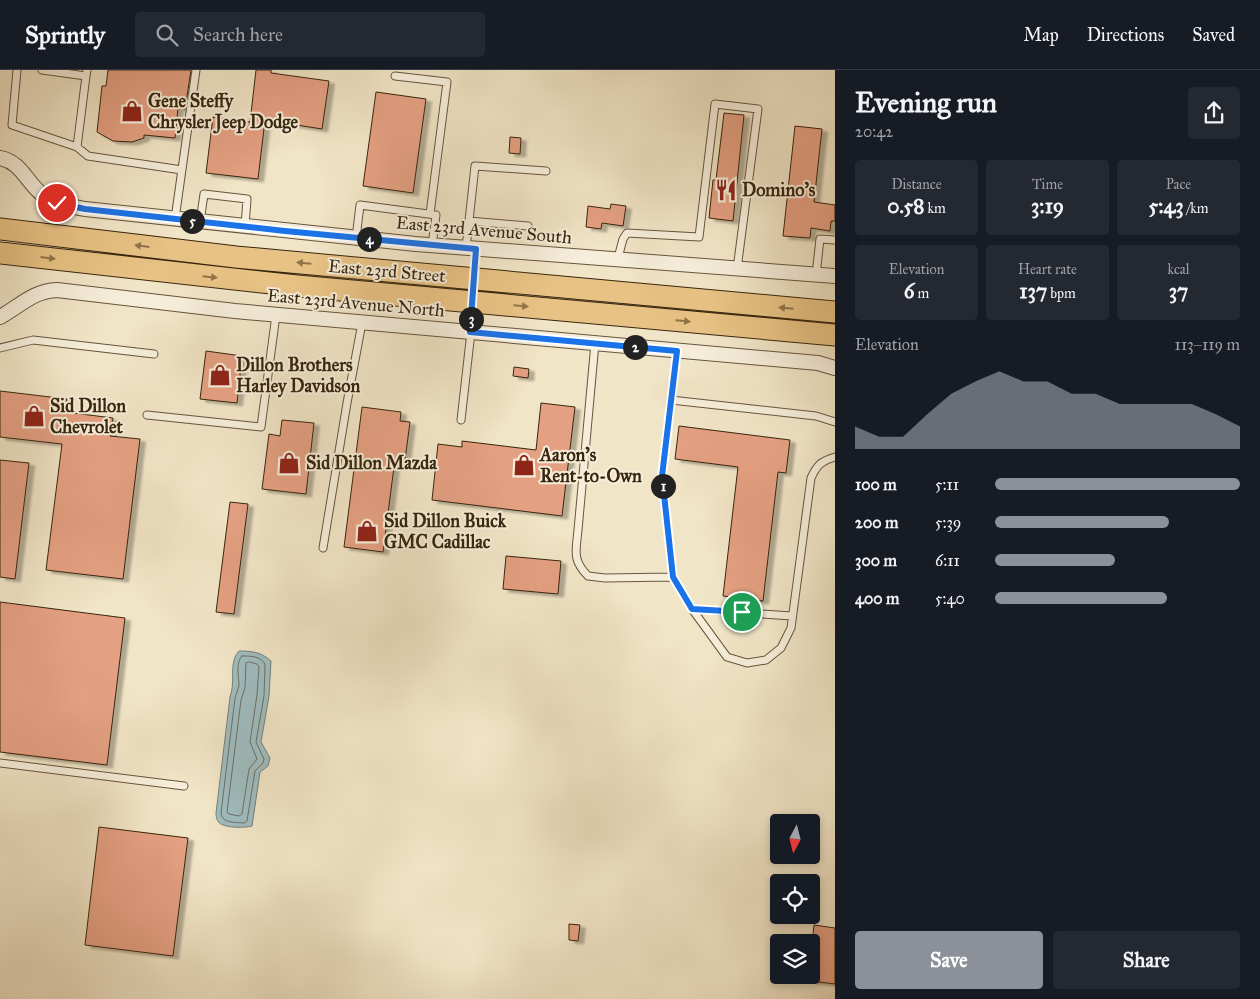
<!DOCTYPE html>
<meta charset="utf-8">
<style>
body{margin:0;font-family:"IM FELL Great Primer",serif;background:#242831;color:#f1f3f6;height:100vh;display:flex;flex-direction:column;font-size:19px;white-space:nowrap}
*{box-sizing:border-box;margin:0}
p{font-size:16px;color:#9ea1a6}
.icon{flex:none;width:28px;height:28px;fill:none;stroke:currentColor;stroke-width:2;stroke-linecap:round;stroke-linejoin:round}
.map{position:relative;flex:1;overflow:hidden}
.sheet{display:flex;flex-direction:column;background:#171b24;width:425px}
.sheet>*{flex:none}
.needle{width:32px;rotate:187deg}
.controls{position:absolute;left:770px;top:744px;display:grid;gap:10px}
.controls a{display:grid;place-items:center;width:50px;height:50px;border-radius:5px;background:#171b24;box-shadow:0 2px 8px #0003;font-size:25px}
.pin{position:absolute;display:grid;place-items:center;width:42px;height:42px;color:#fff;margin:-21px;border:2px solid #fff;border-radius:50%;box-shadow:0 1px 5px #0007}
.km{position:absolute;width:25px;height:25px;margin:-12px;border-radius:50%;background:#222;color:#fff;font-size:14px;line-height:25px;text-align:center}
.round{display:grid;place-items:center;flex:none;width:52px;height:52px;border-radius:5px;background:#242831}
.headline{display:flex;align-items:center;justify-content:space-between;height:85px;padding:0 20px}
h1{font-size:28px;font-weight:700;line-height:38px}
.stats{display:grid;grid-template-columns:repeat(3,1fr);gap:8px;height:85px;padding:5px 20px}
.stats div{display:grid;align-content:center;border-radius:5px;background:#242831;text-align:center}
.stats b{font-size:21px;font-weight:700}
.stats small{font-size:14px;font-weight:400}
.stats p{font-size:14px}
.chart{height:140px;padding:10px 20px}
.chart p{display:flex;justify-content:space-between}
.chart svg{width:100%;height:90px;margin-top:5px;fill:#8c9099;opacity:.7}
.action{display:flex;gap:10px;margin-top:auto;padding:10px 20px}
.action a{flex:1;height:58px;border-radius:5px;background:#8c9099;color:#fff;font-size:20px;font-weight:700;line-height:58px;text-align:center}
.action a+a{background:#242831;color:#f1f3f6}
ul{padding:0 20px;list-style:none;font-size:16px}
li{display:grid;grid-template-columns:80px 60px 1fr;align-items:center;height:38px}
li i{height:12px;border-radius:6px;background:#8c9099}
header{display:flex;align-items:center;gap:30px;box-sizing:border-box;height:70px;padding:0 25px;background:#171b24;border-bottom:1px solid #363941}
header strong{font-size:24px}
nav{display:flex;gap:28px;margin-inline-start:auto;font-size:18px}
.search{width:350px;height:45px;background:#242831;display:flex;align-items:center;gap:12px;box-sizing:border-box;padding:0 18px;border-radius:5px;color:#9ea1a6;font-size:19px}
main{display:flex;flex:1;min-height:0}
.map>svg:first-child{display:block}
.water{fill:#9fbcbf;stroke:#758078}
.lines{fill:none;stroke-linecap:round;stroke-linejoin:round}
.shore{stroke:#6b7066;stroke-width:1}
.building{fill:#e4a082;stroke:#37250d;filter:url(#shadow)}
.service-casing{stroke:#66553c;stroke-width:9}
.minor-casing{stroke:#66553c;stroke-width:16}
.primary-casing{stroke:#37250d;stroke-width:23}
.service{stroke:#f6eedb;stroke-width:7}
.minor{stroke:#f6eedb;stroke-width:14}
.primary{stroke:#e8c284;stroke-width:21}
.oneway{fill:#907448}
.route-casing{stroke:#fff;stroke-width:10}
.route{stroke:#1a73e8;stroke-width:6}
.labels{text-anchor:middle;dominant-baseline:central;stroke-width:4;stroke-linejoin:round;paint-order:stroke}
.poi-label{font-size:18px;font-weight:bold;fill:#37250d;stroke:#f6eedb;text-anchor:start}
.street-label{font-size:18px;fill:#37250d;stroke:#f6eedb}
</style>
<header>
<strong>Sprintly</strong>
<div class="search"><svg class="icon" aria-label="search" viewBox="0 0 24 24"><circle cx="10" cy="10" r="6"/><path d="M15 15l6 6"/></svg>Search here</div>
<nav><a>Map</a><a>Directions</a><a>Saved</a></nav>
</header>
<main>
<div class="map">
<svg width="835" height="929" viewBox="0 0 835 929">
<defs>
<filter id="shadow"><feDropShadow dx="5.5" dy="3" stdDeviation="1" flood-color="#0004"/></filter>
</defs>
<rect width="100%" height="100%" fill="#f1e5c7"/>
<filter id="stains"><feTurbulence type="fractalNoise" baseFrequency=".004" numOctaves="4"/><feColorMatrix values="0 0 0 0 .2 0 0 0 0 .09 0 0 0 0 .02 0 0 0 .5 -.17"/></filter>
<radialGradient id="worn" r=".72"><stop offset=".6" stop-color="#630" stop-opacity="0"/><stop offset="1" stop-color="#630" stop-opacity=".3"/></radialGradient>
<path class="water" d="M239,581C252,581 261,582 271,591L269,626L261,672L270,688L268,696L260,702L252,756C244,758 228,758 221,754C217,752 216,747 216,743L230,627C236,611 228,593 239,581Z"/>
<g class="lines">
<path class="shore" d="M242,586C251,586 260,586 265,594L264,626L256,672L264,689L263,693L255,701L247,751L245,753C236,752 222,754 221,743L235,628C236,624 238,620 239,616C239,606 235,594 242,586Z
M250,592L257,594L259,597L257,625L250,672L257,689L249,699L242,744L239,746L229,744L227,742L241,630L245,618L246,593Z"/>
</g>
<path class="building" d="M108,0H191L185,39L178,38L175,68L144,65V68L132,72L113,71L97,62L102,16H106Z
M256,0H271V3L329,11L322,59L265,50L258,109L206,103L213,47L250,52Z
M376,22L426,29L413,123L363,116Z
M724,43L744,45L733,151L709,148L713,110H716Z
M795,56L822,59L814,132L835,135V151H831L830,161L811,158L810,168L783,166Z
M510,67L521,68L520,84L509,83Z
M611,134L626,136L623,156L602,153L601,159L586,157L588,136L610,139Z
M206,281L242,286L237,333L200,329Z
M514,297L529,299L528,308L513,306Z
M0,321L67,329L65,342L113,348L110,366L140,369L123,509L46,500L62,374L0,367Z
M541,333L575,337L562,446L432,430L438,374L462,377V371L536,380Z
M362,337L401,342L400,351L410,352L405,390L395,389L383,482L344,477Z
M282,350L314,353L306,424L262,419L269,364L280,366Z
M679,356L790,370L786,403L778,402L763,531L723,526L738,397L675,389Z
M0,390L29,393L15,509L0,507Z
M230,432L248,434L234,544L216,542Z
M506,486L561,491L558,524L503,519Z
M0,532L125,548L107,695L0,682Z
M99,757L188,768L173,886L85,875Z
M569,854L580,855L578,871L569,870Z
M814,855L835,858V914L811,911V882Z"/>
<g class="lines">
<g class="service-casing">
<path id="service" d="M17,0L12,55L77,77
M42,0L86,6L87,0
M86,6L77,77L88,86L182,100
M395,6L447,12L430,144
M175,149L196,0
M469,151L528,156
M200,152L204,124L247,129L245,156
M356,168L360,135L436,145L432,175
M466,178L475,96L546,101
M618,188L623,169L627,163L699,167L715,34L758,39L737,199
M816,205L820,169L835,170
M595,273L578,460C576,481 572,490 588,506L605,508L673,507
M0,278L33,270L154,284
M677,281L662,406L673,507L692,539L727,587L747,593L766,590L781,578L791,558L811,408C817,395 821,391 835,387
M671,330L816,346L835,352
M147,345L261,357L276,245
M461,350L471,262L476,179
M323,478L347,333L362,253
M692,539L792,546
M0,693L184,716"/>
</g>
<g class="minor-casing">
<path id="minor" d="M0,88C22,92 27,114 44,126C56,135 71,136 85,139L416,174L835,206
M0,247C20,236 33,221 57,220L235,241L818,293L835,298"/>
</g>
<g class="primary-casing">
<path id="primary" d="M0,159L236,187L835,242
M0,183L297,216L835,265"/>
</g>
<use href="#service" class="service"/>
<use href="#minor" class="minor"/>
<use href="#primary" class="primary"/>
</g>
<defs><path id="oneway-solid" d="M-6-.8H1V-3.2L6.5 0L1 3.2V.8H-6Z" transform="scale(1.25)"/></defs>
<g class="oneway">
<use href="#oneway-solid" transform="translate(142 176) rotate(-173)"/>
<use href="#oneway-solid" transform="translate(48 188) rotate(7)"/>
<use href="#oneway-solid" transform="translate(304 193) rotate(-175)"/>
<use href="#oneway-solid" transform="translate(210 207) rotate(6)"/>
<use href="#oneway-solid" transform="translate(521 236) rotate(5)"/>
<use href="#oneway-solid" transform="translate(786 238) rotate(-175)"/>
<use href="#oneway-solid" transform="translate(683 251) rotate(5)"/>
</g>
<g class="lines">
<g class="route-casing">
<path id="route" d="M57,133L85,139L285,161L476,179L470,262L677,281L662,406L673,507L692,539L742,542"/>
</g>
<use href="#route" class="route"/>
</g>
<defs>
<g id="shop-bare" transform="scale(1.725)"><path d="M-5-2.5h2.3a2.7 3.5 0 0 1 5.4 0H5L5.5 6h-11ZM-1.5-2.5h3a1.5 2.3 0 0 0-3 0Z" fill="#8f2418" stroke="#f6eedb" stroke-width="2.5" paint-order="stroke"/></g>
<g id="restaurant-bare" transform="scale(1.725)"><path d="M-5-6h1v4h1v-4h1v4h1v-4h1v5L-1.5 .5V6h-2V.5L-5-1ZM5-6V6H3V1.5H1.5Q1.5-4 5-6Z" fill="#8f2418" stroke="#f6eedb" stroke-width="2.5" paint-order="stroke"/></g>
</defs>
<g fill-rule="evenodd">
<use href="#shop-bare" x="132" y="41"/>
<use href="#restaurant-bare" x="726" y="120"/>
<use href="#shop-bare" x="220" y="305"/>
<use href="#shop-bare" x="34" y="346"/>
<use href="#shop-bare" x="289" y="393"/>
<use href="#shop-bare" x="524" y="395"/>
<use href="#shop-bare" x="367" y="461"/>
</g>
<g class="labels">
<g class="poi-label">
<text x="148" y="31">Gene Steffy<tspan x="148" dy="21">Chrysler Jeep Dodge</tspan></text>
<text x="742" y="120">Domino's</text>
<text x="236" y="295">Dillon Brothers<tspan x="236" dy="21">Harley Davidson</tspan></text>
<text x="50" y="336">Sid Dillon<tspan x="50" dy="21">Chevrolet</tspan></text>
<text x="540" y="385">Aaron's<tspan x="540" dy="21">Rent-to-Own</tspan></text>
<text x="306" y="393">Sid Dillon Mazda</text>
<text x="384" y="451">Sid Dillon Buick<tspan x="384" dy="21">GMC Cadillac</tspan></text>
</g>
<g class="street-label">
<text transform="translate(484 160) rotate(5)">East 23rd Avenue South</text>
<text transform="translate(387 201) rotate(5)">East 23rd Street</text>
<text transform="translate(356 233) rotate(5)">East 23rd Avenue North</text>
</g>
</g>
<rect width="100%" height="100%" filter="url(#stains)"/>
<rect width="100%" height="100%" fill="url(#worn)"/>
</svg>
<div class="controls">
<a><svg class="needle" viewBox="-14 -14 28 28"><path d="M0-13l5 13h-10z" fill="#e53935"/><path d="M0 13l5-13h-10z" fill="#9ea1a6"/></svg></a>
<a><svg class="icon" aria-label="locate" viewBox="0 0 24 24"><circle cx="12" cy="12" r="6"/><path d="M12 2v4M12 18v4M2 12h4M18 12h4"/></svg></a>
<a><svg class="icon" aria-label="layers" viewBox="0 0 24 24"><path d="M12 4l9 5-9 5-9-5zM3 14l9 5 9-5"/></svg></a>
</div>
<div class="pin" style="left:742px;top:542px;background:#1e9e55"><svg class="icon" aria-label="arrive" viewBox="0 0 24 24"><path d="M6 21V4h12l-3 4 3 4H6"/></svg></div>
<div class="pin" style="left:57px;top:133px;background:#d93025"><svg class="icon" aria-label="check" viewBox="0 0 24 24"><path d="M5 12l5 5 9-10"/></svg></div>
<b class="km" style="left:663px;top:416px">1</b>
<b class="km" style="left:635px;top:277px">2</b>
<b class="km" style="left:471px;top:249px">3</b>
<b class="km" style="left:369px;top:169px">4</b>
<b class="km" style="left:192px;top:151px">5</b>
</div>
<section class="sheet">
<div class="headline"><div><h1>Evening run</h1><p>20:42</p></div><a class="round"><svg class="icon" aria-label="share" viewBox="0 0 24 24"><path d="M12 15V3M7 8l5-5 5 5M5 13v7h14v-7"/></svg></a></div>
<div class="stats">
<div><p>Distance</p><b>0.58<small> km</small></b></div>
<div><p>Time</p><b>3:19</b></div>
<div><p>Pace</p><b>5:43<small> /km</small></b></div>
</div>
<div class="stats">
<div><p>Elevation</p><b>6<small> m</small></b></div>
<div><p>Heart rate</p><b>137<small> bpm</small></b></div>
<div><p>kcal</p><b>37</b></div>
</div>
<div class="chart"><p><span>Elevation</span>113–119 m</p>
<svg viewBox="0 0 160 44" preserveAspectRatio="none"><path d="M0 44V33L10 38L20 38L30 27L40 17L50 11L60 6L70 11L80 11L90 17L100 17L110 22L120 22L130 22L140 22L150 27L160 33V44z"/></svg>
</div>
<ul>
<li><b>100 m</b>5:11<i style="width:100%"></i></li>
<li><b>200 m</b>5:39<i style="width:71%"></i></li>
<li><b>300 m</b>6:11<i style="width:49%"></i></li>
<li><b>400 m</b>5:40<i style="width:70%"></i></li>
</ul>
<div class="action"><a>Save</a><a>Share</a></div>
</section>
</main>
